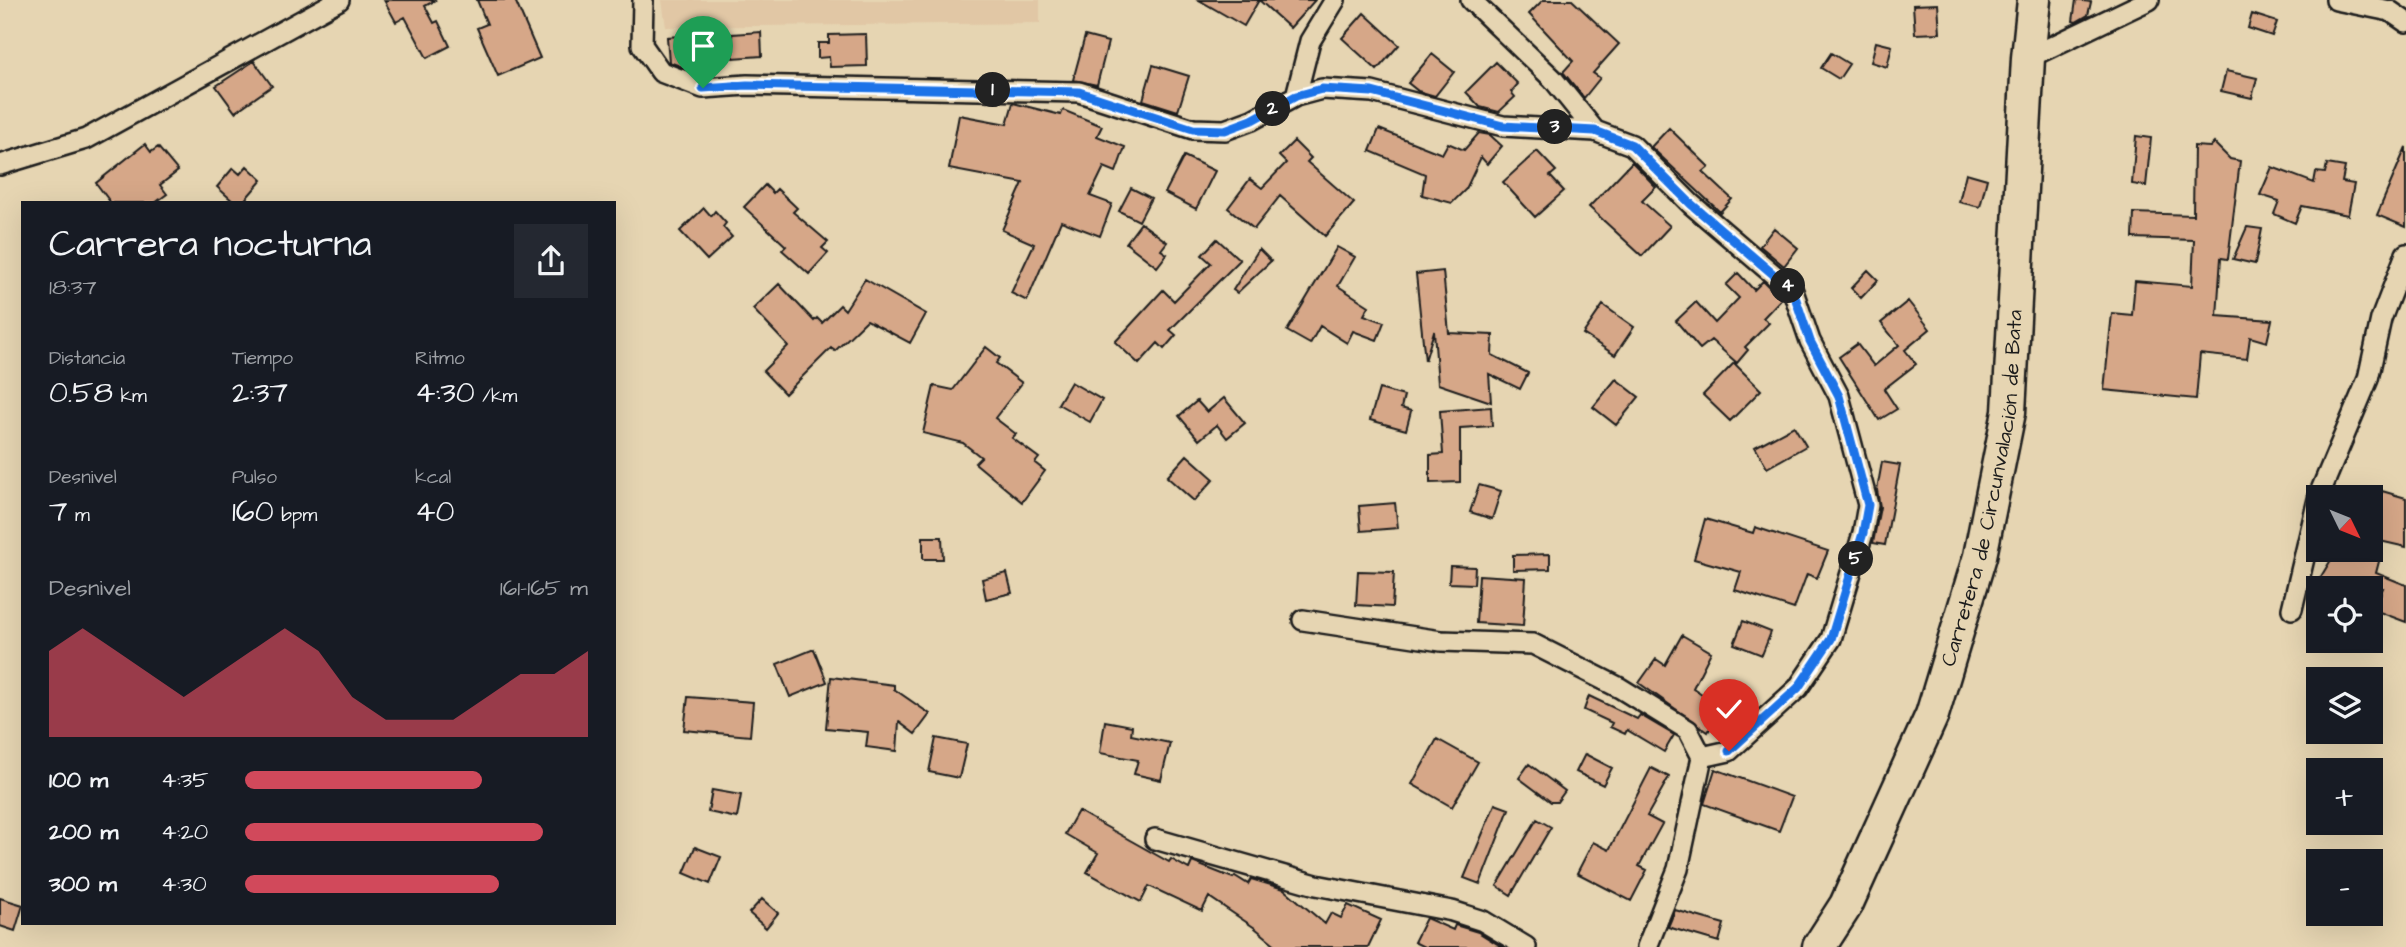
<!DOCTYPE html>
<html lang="es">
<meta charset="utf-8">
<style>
body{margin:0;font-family:"Architects Daughter",sans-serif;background:#242831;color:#f1f3f6;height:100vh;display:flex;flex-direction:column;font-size:26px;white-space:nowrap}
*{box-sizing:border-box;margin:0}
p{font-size:23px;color:#9ea1a6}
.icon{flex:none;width:38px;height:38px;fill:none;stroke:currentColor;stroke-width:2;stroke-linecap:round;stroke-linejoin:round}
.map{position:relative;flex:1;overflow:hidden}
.panel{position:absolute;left:21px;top:201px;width:595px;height:724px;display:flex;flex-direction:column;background:#171b24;border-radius:0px;box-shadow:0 7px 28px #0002}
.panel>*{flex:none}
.needle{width:46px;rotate:133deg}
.controls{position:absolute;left:2306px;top:485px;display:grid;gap:14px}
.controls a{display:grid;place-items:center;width:77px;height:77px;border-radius:0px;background:#171b24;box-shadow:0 7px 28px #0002;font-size:35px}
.pin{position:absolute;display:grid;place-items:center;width:60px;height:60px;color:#fff;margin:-72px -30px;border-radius:50% 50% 50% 0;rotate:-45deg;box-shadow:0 0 7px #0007}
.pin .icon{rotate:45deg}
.km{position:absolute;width:35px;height:35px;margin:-18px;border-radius:50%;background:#222;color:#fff;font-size:19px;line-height:35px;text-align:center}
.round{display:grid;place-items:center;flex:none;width:74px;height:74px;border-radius:0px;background:#242831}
.summary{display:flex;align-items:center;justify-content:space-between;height:119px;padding:0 28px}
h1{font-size:38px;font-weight:600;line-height:52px}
.metrics{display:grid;grid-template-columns:repeat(3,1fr);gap:10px;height:119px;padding:7px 28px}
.metrics div{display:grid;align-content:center}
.metrics b{font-size:30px;font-weight:600}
.metrics small{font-size:19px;font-weight:400}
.metrics p{font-size:19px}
.chart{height:196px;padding:14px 28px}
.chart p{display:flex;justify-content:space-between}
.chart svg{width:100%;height:126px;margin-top:7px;fill:#d1495b;opacity:.7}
ul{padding:0 28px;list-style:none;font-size:23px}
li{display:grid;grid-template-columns:112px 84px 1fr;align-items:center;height:52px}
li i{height:18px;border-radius:9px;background:#d1495b}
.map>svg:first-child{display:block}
.built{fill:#e1c7a5}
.building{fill:#d6a788;stroke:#1c1c1c;stroke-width:2}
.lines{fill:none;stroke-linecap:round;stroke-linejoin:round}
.minor-casing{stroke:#1c1c1c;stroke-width:24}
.primary-casing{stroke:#1c1c1c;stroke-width:37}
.minor{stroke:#e6d5b2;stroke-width:19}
.primary{stroke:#e6d5b2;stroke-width:32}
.route-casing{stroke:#fff;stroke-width:14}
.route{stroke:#1a73e8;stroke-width:9}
.labels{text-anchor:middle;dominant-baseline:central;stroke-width:5;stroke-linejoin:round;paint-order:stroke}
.street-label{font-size:21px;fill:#1c1c1c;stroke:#e6d5b2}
</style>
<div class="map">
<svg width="2406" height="947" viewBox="0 0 2406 947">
<rect width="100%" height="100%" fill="#e6d5b2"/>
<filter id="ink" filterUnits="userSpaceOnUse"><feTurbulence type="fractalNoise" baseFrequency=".0143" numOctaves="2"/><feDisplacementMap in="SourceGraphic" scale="14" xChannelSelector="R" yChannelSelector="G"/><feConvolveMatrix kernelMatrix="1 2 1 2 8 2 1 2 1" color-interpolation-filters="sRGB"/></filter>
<g filter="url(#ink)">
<path class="built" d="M662,0H1040V23L666,27Z"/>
<path class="building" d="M384,0H436L425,6L434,23L438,21L450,46L427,58L405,17L396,22Z
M477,0H515L540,58L498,76L477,28L487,24Z
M1199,0H1315L1290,28L1259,0L1244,26Z
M1543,0H1572L1619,44L1593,73L1600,78L1584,98L1563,72L1573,61L1529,14Z
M2076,0L2091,2L2088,15L2076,22L2073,21Z
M1938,4L1940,33L1915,34L1913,5Z
M1364,13L1399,45L1377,70L1342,38Z
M2252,14L2277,22L2272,36L2248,28Z
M761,32L762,56L733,58L732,34Z
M866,34L867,66L830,67L829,57L818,58V43H829V35Z
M695,35L697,67H683L669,62L667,37Z
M1085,36L1108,42L1097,85L1073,80Z
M1876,42L1892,46L1887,67L1871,62Z
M1831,53L1849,64L1839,79L1821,68Z
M1432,54L1454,72L1435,96L1418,91L1408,83Z
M254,61L272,86L235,112L216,86Z
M1496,62L1518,84L1511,92L1515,97L1499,112L1480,107L1466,92Z
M1153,65L1189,76L1178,111L1143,100Z
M2226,71L2257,78L2252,98L2221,91Z
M1013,103L1061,115L1063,110L1102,126L1097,136L1125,147L1116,172L1104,167L1090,196L1112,204L1100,236L1061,221L1027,301L1011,293L1034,244L1002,230L1023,183L949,169L959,115L1007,124Z
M1669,128L1709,167L1703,172L1732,199L1720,212L1651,147Z
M1379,129L1442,154L1448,143L1464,150L1479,133L1490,135L1502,146L1487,164L1481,157L1466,189L1452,203L1422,195L1425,174L1370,151Z
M2136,136L2151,138L2146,186L2132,184Z
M1294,141L1311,158L1307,162L1354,203L1325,236L1280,196L1254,229L1228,208L1250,179L1262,188L1286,163L1279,156Z
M2214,143L2230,159L2240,161L2228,259L2221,258L2217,316L2272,320L2267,342L2250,337L2247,359L2200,354L2196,399L2104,390L2112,313L2132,315L2135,281L2192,286L2194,240L2133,238L2134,213L2193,215L2194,146L2210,147Z
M145,144L151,152L158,147L178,171L160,185L167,194L155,203H111L96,183Z
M2406,147V227L2377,215Z
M1537,151L1556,171L1550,176L1564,191L1535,217L1503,182Z
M1184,156L1215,171L1196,209L1165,193Z
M1632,162L1656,187L1642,201L1670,226L1642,256L1589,207Z
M2327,164L2345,167L2342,182L2354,184L2348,215L2302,206L2295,223L2274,214L2279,201L2260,195L2272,167L2314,183L2316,172L2325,173Z
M247,166L262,180L242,203H235L217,187L233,168L240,174Z
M1966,173L1987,179L1980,207L1959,202Z
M765,185L773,193L777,189L797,208L793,212L828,242L822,248L828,253L809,274L782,250L786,246L744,207Z
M1131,188L1151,198L1139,221L1119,211Z
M704,208L711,216L715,211L726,223L723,227L732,237L707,260L680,231Z
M1141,223L1167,242L1161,250L1167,254L1157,267L1126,243Z
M2247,227L2262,229L2255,264L2233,259Z
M1774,228L1798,248L1784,266L1760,246Z
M1217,239L1240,260L1170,330L1176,335L1164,349L1158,343L1139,364L1115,342L1163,290L1174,301L1211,263L1202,255Z
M1337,247L1355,257L1338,286L1369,306L1364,315L1384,322L1377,340L1353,331L1347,343L1320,326L1310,344L1287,331Z
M1259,249L1271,261L1237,293L1233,290Z
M1868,270L1878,280L1861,298L1851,288Z
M1443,271L1449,333L1493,335L1492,355L1528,373L1520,389L1489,374L1491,402L1438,384L1434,331L1425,361L1416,274Z
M1738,273L1754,290L1763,281L1781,299L1763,318L1769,323L1745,347L1748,350L1737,363L1711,340L1700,349L1676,321L1696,302L1715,323L1739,298L1726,285Z
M865,279L926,314L910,343L867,320L835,351L831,348L785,394L763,371L788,346L753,309L779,284L814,321L817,318L822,323L840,305L845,310Z
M1908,301L1930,329L1905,350L1916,364L1884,389L1897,409L1879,420L1839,357L1857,344L1874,366L1899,345L1881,323Z
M1603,305L1634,327L1615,355L1583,334Z
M986,347L1000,358L996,363L1022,383L995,418L1016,434L1012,438L1039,458L1035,463L1045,471L1022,502L975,463L981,457L963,443L923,433L934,386L953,390Z
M1734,363L1761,390L1730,421L1703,395Z
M1616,379L1639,397L1616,425L1593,407Z
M1071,382L1102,400L1090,422L1058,404Z
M1379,389L1404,396L1401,408L1411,411L1406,430L1370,420Z
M1224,398L1245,423L1227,438L1217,425L1199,440L1179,416L1197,401L1207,412Z
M1491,407L1492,426L1460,428V482L1430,483V455L1443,454L1440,411Z
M1794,426L1806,446L1767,468L1755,447Z
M1187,455L1214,479L1194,501L1167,477Z
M1882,462L1900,465L1885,545L1873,543L1880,507L1877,490Z
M1479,485L1501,491L1492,519L1470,512Z
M2382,491L2406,498V547L2371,539V497L2380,499Z
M1395,503L1398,528L1361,531L1359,506Z
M1705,519L1753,533L1755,527L1828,551L1817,578L1807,574L1794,609L1735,590L1741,572L1694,559Z
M923,537H942L943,559H923Z
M2337,550H2382L2376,573L2406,585V622L2374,610L2383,588H2314Z
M1550,554V569L1513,570V555Z
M1450,566L1475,567L1474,584L1449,583Z
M1358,571L1394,572L1392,607L1356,605Z
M1007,573L1012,593L986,599L982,579Z
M1479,575L1526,578L1523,626L1476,623Z
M1743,621L1771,632L1762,655L1734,644Z
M1682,635L1711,652L1693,688L1736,717L1722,735L1711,727L1708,732L1639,683L1656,659L1665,665Z
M814,649L827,682L790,697L777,664Z
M831,677L894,685V689L930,714L915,734L899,722L897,751L866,747L868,732L826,728Z
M1589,696L1637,719L1640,715L1674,735L1664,752L1627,730L1625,734L1610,727L1612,723L1584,710Z
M688,697L753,702L750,736L684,730Z
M1105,721L1132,726L1131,735L1170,743L1161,780L1134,774L1138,760L1100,753Z
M936,738L967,744L959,778L929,772Z
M1437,739L1478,762L1452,807L1412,784Z
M1585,754L1612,768L1603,785L1576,772Z
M1529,764L1565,791L1557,802H1551L1519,778Z
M1651,768L1669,777L1647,816L1662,824L1639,866L1647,870L1631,901L1577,873L1593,842L1609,850Z
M1715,769L1792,797L1779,831L1704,804Z
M712,790L741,795L737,818L708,812Z
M1495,804L1509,809L1480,884L1464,878Z
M1078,811L1169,862L1171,859L1189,869L1192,862L1233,878L1235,876L1248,884L1251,879L1284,889L1325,924L1331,913L1341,918L1348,905L1381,920L1368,947H1278L1255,928L1209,897L1202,911L1149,886L1141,902L1087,872L1098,853L1065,834Z
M1537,819L1551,827L1511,895L1497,886Z
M695,847L721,857L710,884L684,873Z
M0,898L23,905L15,931L0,926Z
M762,899L778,913L766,928L749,913Z
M1675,910L1724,924L1719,942L1668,927Z
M1426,918L1453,930L1455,925L1478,932L1502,947H1424L1414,942Z"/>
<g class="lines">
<g class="minor-casing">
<path id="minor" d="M643,0L642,45L661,72L703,88L747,85L1079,92L1193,129L1225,130L1252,120L1296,96L1322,89L1372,92L1503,126L1595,131L1632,145L1691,204L1793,291L1810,341L1839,396L1868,505L1863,533L1831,639L1798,688L1729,751L1702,757L1678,869L1647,947
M1471,0L1553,79L1595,131
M2336,0L2390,11L2406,22
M2028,58L2149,0
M1296,96L1310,41L1335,0
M0,165L86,139L339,0
M2292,609L2319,495L2368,379L2381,319L2406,254
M1303,620L1441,641L1533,644L1620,688L1688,730L1702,757
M1155,839L1316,885L1452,911L1483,921L1526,947"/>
</g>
<g class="primary-casing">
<g id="primary">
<path id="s1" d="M1819,947L1846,905L1932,715L1980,556L2009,412L2028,58L2034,0"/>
</g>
</g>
<use href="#minor" class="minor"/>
<use href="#primary" class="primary"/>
</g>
</g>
<g class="lines" filter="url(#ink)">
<g class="route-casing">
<path id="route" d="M703,88L747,85L1079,92L1193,129L1225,130L1252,120L1296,96L1322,89L1372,92L1503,126L1595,131L1632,145L1691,204L1793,291L1810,341L1839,396L1868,505L1863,533L1831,639L1798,688L1729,751"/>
</g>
<use href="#route" class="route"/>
</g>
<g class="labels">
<g class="street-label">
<text stroke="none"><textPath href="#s1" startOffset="492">Carretera de Circunvalación de Bata</textPath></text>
</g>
</g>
</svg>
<div class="controls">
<a><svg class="needle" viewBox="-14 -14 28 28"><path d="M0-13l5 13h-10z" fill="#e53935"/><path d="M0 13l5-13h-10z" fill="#9ea1a6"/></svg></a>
<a><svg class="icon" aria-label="locate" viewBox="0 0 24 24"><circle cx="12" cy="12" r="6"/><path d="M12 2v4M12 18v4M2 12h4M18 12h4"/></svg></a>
<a><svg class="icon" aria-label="layers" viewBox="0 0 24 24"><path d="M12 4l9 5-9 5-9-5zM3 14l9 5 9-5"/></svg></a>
<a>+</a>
<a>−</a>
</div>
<div class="pin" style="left:703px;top:88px;background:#1e9e55"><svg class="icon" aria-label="arrive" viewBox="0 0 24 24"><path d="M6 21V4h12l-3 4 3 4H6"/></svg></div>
<div class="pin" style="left:1729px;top:751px;background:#d93025"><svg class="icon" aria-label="check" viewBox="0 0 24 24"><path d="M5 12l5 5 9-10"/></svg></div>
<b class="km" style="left:993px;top:90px">1</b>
<b class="km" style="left:1273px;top:109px">2</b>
<b class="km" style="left:1555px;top:127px">3</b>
<b class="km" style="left:1788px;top:286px">4</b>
<b class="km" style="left:1856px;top:559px">5</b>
<section class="panel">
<div class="summary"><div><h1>Carrera nocturna</h1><p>18:37</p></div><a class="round"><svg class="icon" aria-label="share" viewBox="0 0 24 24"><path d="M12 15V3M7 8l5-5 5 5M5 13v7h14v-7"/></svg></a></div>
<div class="metrics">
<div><p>Distancia</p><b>0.58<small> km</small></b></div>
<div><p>Tiempo</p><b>2:37</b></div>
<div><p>Ritmo</p><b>4:30<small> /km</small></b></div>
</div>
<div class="metrics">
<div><p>Desnivel</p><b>7<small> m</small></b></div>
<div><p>Pulso</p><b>160<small> bpm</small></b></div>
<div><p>kcal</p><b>40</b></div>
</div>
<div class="chart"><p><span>Desnivel</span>161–165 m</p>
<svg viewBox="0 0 160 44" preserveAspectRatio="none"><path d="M0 44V14L10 6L20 14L30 22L40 30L50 22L60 14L70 6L80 14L90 30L100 38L110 38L120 38L130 30L140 22L150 22L160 14V44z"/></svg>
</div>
<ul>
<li><b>100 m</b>4:35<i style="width:69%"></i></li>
<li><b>200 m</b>4:20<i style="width:87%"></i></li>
<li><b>300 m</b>4:30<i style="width:74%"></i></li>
</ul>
</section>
</div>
